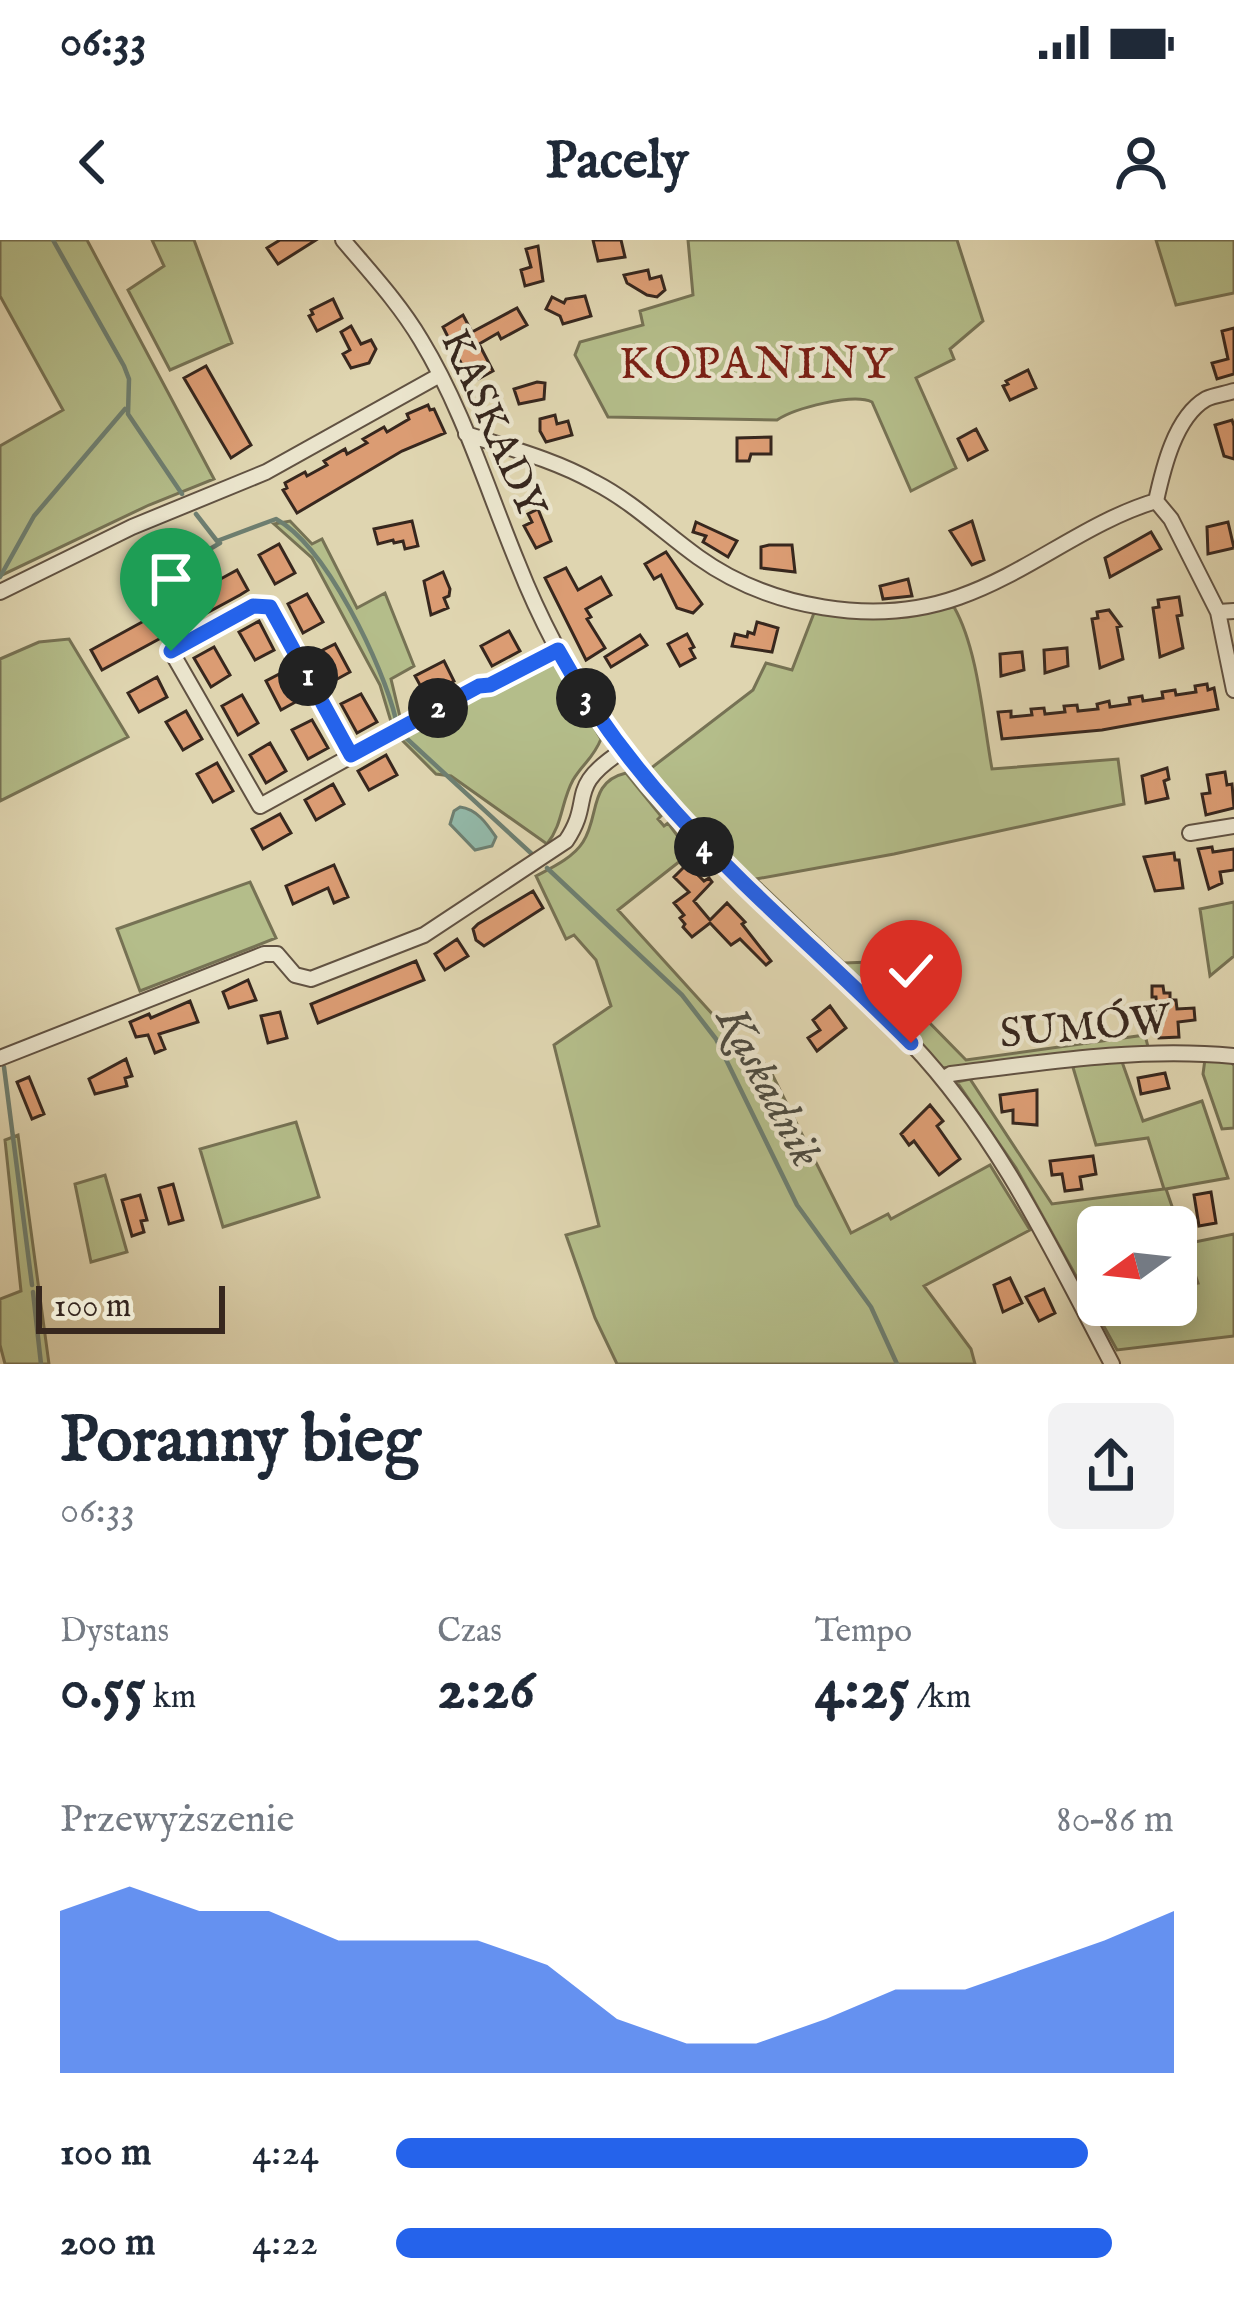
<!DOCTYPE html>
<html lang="pl">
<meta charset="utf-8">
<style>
body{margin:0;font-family:"IM FELL English",serif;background:#f2f2f3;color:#1f2937;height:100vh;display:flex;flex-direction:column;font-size:45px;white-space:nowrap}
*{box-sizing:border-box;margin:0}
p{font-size:39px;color:#747a83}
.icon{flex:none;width:66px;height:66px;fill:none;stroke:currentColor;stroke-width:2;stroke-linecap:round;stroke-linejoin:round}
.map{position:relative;height:1124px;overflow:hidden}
.panel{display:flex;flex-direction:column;background:#fff;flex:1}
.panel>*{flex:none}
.needle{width:78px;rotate:255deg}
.controls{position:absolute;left:1077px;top:966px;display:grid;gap:24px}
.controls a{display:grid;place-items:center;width:120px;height:120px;border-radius:18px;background:#fff;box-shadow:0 6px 30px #0003;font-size:60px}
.scale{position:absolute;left:36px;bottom:30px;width:189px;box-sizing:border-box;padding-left:12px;border:6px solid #37271e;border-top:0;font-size:33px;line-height:42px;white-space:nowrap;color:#37271e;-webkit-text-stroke:9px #eae4cc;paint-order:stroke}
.pin{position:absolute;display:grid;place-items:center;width:102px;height:102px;color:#fff;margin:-123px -51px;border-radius:50% 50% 50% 0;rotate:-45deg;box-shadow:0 0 12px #0007}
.pin .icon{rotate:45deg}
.km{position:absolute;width:60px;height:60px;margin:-30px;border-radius:50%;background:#222;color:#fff;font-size:33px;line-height:60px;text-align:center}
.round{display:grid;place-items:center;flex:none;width:126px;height:126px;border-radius:18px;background:#f2f2f3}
.headline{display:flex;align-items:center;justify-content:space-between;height:204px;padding:0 60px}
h1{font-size:66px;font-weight:700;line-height:90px}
.stats{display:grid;grid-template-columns:repeat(3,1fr);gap:18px;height:204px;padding:12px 60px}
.stats div{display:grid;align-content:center}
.stats b{font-size:60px;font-weight:700}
.stats small{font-size:33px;font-weight:400}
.stats p{font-size:33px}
.chart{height:336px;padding:24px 60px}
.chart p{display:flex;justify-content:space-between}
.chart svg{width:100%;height:216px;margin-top:12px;fill:#2563eb;opacity:.7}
ul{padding:0 60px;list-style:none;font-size:39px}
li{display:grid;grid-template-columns:192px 144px 1fr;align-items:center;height:90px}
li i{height:30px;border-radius:15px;background:#2563eb}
.status{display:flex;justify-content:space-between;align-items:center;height:84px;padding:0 60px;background:#fff;direction:ltr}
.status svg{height:33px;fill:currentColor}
header{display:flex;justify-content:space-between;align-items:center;height:156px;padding:0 60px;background:#fff;font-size:54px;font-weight:700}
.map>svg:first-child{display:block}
.green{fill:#b4bd8a;stroke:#767254;stroke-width:3;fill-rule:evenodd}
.water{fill:#93b9a9;stroke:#6e7f71;stroke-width:3}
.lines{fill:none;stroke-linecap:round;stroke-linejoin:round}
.stream{stroke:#6e7f71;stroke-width:4.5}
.building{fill:#db9c73;stroke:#37271e;stroke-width:3}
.minor-casing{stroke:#615242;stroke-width:18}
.minor{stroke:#eae4cc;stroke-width:14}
.route-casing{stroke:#fff;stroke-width:24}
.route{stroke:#2563eb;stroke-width:15}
.labels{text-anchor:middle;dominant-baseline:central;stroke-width:9;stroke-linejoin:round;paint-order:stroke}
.street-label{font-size:42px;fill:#37271e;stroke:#eae4cc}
.neighbourhood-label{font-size:45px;letter-spacing:3px;fill:#7a1f14;stroke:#eae4cc}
.water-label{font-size:45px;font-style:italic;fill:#4e4c41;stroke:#eae4cc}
</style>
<div class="status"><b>06:33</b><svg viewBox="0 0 49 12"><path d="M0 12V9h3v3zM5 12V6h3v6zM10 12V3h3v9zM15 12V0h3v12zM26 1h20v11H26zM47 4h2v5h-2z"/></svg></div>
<header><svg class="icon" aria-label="back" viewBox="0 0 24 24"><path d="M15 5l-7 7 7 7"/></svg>Pacely<svg class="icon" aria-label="person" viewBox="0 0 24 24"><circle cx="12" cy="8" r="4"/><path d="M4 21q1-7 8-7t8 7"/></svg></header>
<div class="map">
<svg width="1234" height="1124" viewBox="0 0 1234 1124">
<rect width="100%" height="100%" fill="#dfd5b0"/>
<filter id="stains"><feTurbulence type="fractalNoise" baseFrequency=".00167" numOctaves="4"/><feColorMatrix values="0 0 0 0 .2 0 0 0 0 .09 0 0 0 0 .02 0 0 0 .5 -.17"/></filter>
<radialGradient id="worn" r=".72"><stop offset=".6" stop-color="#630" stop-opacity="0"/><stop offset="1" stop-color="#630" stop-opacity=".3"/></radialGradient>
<path class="green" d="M0,0H87L214,239L149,265L0,336V206L63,170L0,56Z
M152,0H194L232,103L170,130L128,50L164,26Z
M688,0H957L983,81L950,109L954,119L916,138L956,228L911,251L872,162C853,153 795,168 777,180L608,177L575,115L580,102L643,85L640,71L693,55Z
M1156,0H1234V53L1176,65Z
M290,281L312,304L322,299L357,368L385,353L414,426L391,439L401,481L392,485L380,445L312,318L274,284Z
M954,367C978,409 983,480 992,529L1118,519L1124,564L894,614L756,639L844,723L870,722L966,820L1145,795L1148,807L941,828C846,727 734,640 646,532L753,450L766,423L792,430L814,373L894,377Z
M69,399L128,497L0,561V419L39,402Z
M552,418L601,499C593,519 583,523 573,540C561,562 563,584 547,604L451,536L436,534L398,496L481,450Z
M626,533L661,576L658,579L664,586L668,583L685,606L694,610L618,670L725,788L769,828L851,993L888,974L891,979L990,925L1030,990L924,1046L971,1109L975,1124H617L595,1078L566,995L599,986L554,805L611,766L596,720L574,695L566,699L536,636C551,628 573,618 583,602C600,576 588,542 626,533Z
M250,642L276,698L140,751L117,689Z
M1234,662V716L1210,736L1200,669Z
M1121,819L1143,881L1202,861L1228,938L1166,949L1185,1004L1234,994V1096L1117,1110L1016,928L957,842L970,839L1052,964L1164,949L1148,898L1096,905L1072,824ZM1098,987H1176V1005H1185L1198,1043L1176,1047V1065H1098V1051L1080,1018L1098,1015Z
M1205,819L1231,821L1234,826V888L1222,889L1203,834Z
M296,882L319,957L223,987L200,909Z
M18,895L49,1124H5L0,1105V1059L21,1051L5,900Z
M105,935L127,1012L91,1022L75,944Z"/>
<path class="water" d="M460,567C477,569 487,584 496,597L492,606L475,610L450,584L454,571Z"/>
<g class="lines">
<path class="stream" d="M53,0L124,126L129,139L128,174L182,254
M196,274L217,301L276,279C326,306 383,425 396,480
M0,337L34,276L125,169
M158,340L220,303
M405,497L533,615
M547,628L682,755L716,799L797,965L871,1067L897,1124
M4,827L32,1045
M33,1052L41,1124"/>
</g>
<path class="building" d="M280,0H316L278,24L267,8Z
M593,0H621L625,17L598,21Z
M538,6L543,41L525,46L521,30L531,27L526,9Z
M648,30L650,39L661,36L665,50L657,57L647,55L627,43L624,35Z
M585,56L591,76L563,84L560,76L546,69L552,57L564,63L566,59Z
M333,59L342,78L317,91L309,76L313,74L311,70Z
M517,68L527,85L501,99L498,93L479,104L493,131L471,143L443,87L463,75L472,92Z
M351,86L361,104L371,100L376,109L369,123L351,128L343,114L350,110L341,92Z
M1234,88V134L1217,139L1212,123L1228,119L1222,91Z
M206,126L251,205L231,218L184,138Z
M1028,130L1036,148L1010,160L1003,146L1008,144L1006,141Z
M537,142L545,143L544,159L519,164L514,149Z
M428,165L430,170L434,169L445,193L402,211L297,273L283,250L287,248L285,243L305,232L307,236L327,225L324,221L345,209L347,214L367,203L363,199L384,187L387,192L409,179L407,174Z
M555,175L557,184L568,181L572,195L546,202L540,191V179Z
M1232,180L1234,186V219L1224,216L1215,185Z
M976,189L987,210L968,220L958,199Z
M771,197V214H751L749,221H737V198Z
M538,269L551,301L536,308L524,286L532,282L528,274Z
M412,281L418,306L405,309L403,301L394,303L393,300L378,304L374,289Z
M972,281L984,320L972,325L950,291Z
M696,282L737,301L728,317L703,302L706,296L693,292Z
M1228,282L1234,308L1208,314L1207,287Z
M1151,292L1161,309L1110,337L1105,318Z
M279,304L295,333L275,344L259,315Z
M769,305H792L795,332L761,328V307Z
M666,312L702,364L693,373L677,368L661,335L654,339L645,324Z
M566,328L578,350L601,337L611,355L586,369L591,377L587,379L605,408L586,420L545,338Z
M237,330L248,350L240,355L102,430L91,410Z
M443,332L450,349L449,356L444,358L448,368L431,375L424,341Z
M908,339L912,356L883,359L880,346Z
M307,354L323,382L303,393L288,364Z
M1179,357L1182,375L1177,376L1183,408L1160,417L1153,368L1159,367L1158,360Z
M1109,370L1121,386L1117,387L1123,419L1100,428L1092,379L1098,378L1097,372Z
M259,381L274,410L255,420L239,392Z
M757,382L778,388L772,412L732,406L735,394L747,397L748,392L754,394Z
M509,391L520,411L492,426L481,406Z
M687,394L694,407L690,409L695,418L680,426L668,404Z
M640,395L647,405L611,427L605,417Z
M335,404L350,432L330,443L315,414Z
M214,407L230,435L211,447L194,418Z
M1067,408L1068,426L1045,433L1044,410Z
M1022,412L1024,430L1001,436L1000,414Z
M444,421L454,441L426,456L415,436Z
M285,431L301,459L281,470L266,441Z
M157,437L167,457L139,472L128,453Z
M1207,444L1208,450L1214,448L1218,469L1102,490L1002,499L998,472L1011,471V477L1032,475L1031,469L1044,468L1045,474L1065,472L1064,466L1077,465L1078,471L1098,469L1097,464L1109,461L1110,467L1130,464L1129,458L1142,456L1143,461L1163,458L1162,452L1175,450L1176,455L1196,452L1195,446Z
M361,454L377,482L357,493L341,464Z
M242,455L258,483L238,495L222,466Z
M186,471L202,499L183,510L166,482Z
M312,480L328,508L308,519L292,490Z
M270,503L286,531L266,543L250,515Z
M386,515L397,535L369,550L358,531Z
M217,523L233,551L213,562L197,534Z
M1167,528L1169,539L1164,541L1168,558L1146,563L1142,536Z
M1225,532L1227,545L1232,544L1234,568L1206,575L1202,554L1210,553L1207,535Z
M333,544L344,564L316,580L305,560Z
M280,574L291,593L263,609L252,589Z
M1212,607L1213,612L1234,609V630L1220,632L1222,643L1209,649L1198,609Z
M1174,613L1175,620H1179L1183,648L1155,651L1144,617Z
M687,624L704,641L709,638L712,642L694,661L710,680L727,663L745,682L742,684L771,721L766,725L740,699L731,705L710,683L692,697L683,687L685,684L680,678L684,675L674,663L689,652L674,637Z
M334,625L348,657L334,663L328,648L293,664L286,646Z
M533,651L543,668L484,706L476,700L473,689L478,684Z
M457,699L468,716L445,730L435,714Z
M416,721L424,740L318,783L311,764Z
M248,740L256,760L229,768L223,752Z
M1152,746H1163L1164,753H1170V760H1176L1177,769L1194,768L1195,780L1178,782L1179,797L1159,798L1156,757H1152Z
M190,761L198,782L159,794L165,809L155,813L148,795L136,797L130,782L149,774L151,778Z
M830,766L846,788L817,811L808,798L820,790L813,780Z
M280,772L287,798L268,803L261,776Z
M126,819L132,836L125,838L127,846L95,854L89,839Z
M1165,833L1169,848L1141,854L1138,838Z
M29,837L44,874L32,879L17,842Z
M1037,850V885L1013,883V870L1002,872L1000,855Z
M930,865L943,881L937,886L960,919L939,935L914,901L909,905L901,894Z
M1093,916L1096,934L1080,937L1082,949L1065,951L1062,934L1052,935L1050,921Z
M173,944L183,980L169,984L159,948Z
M1211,952L1216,983L1199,986L1194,955Z
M140,955L147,980L141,981L144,992L132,996L122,960Z
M1010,1038L1022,1063L1003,1072L994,1045Z
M1044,1049L1055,1073L1039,1081L1026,1057Z"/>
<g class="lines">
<g class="minor-casing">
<path id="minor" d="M343,0C370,32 399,63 421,100C463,169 487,249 518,324C540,380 569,434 602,484C685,609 809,695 911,803C999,896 1053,1012 1112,1124
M466,194C509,208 555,220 594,242C633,262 663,292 698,317C769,368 875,387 959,357C1028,333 1086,282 1156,261
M1156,261C1163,229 1175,177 1206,159C1214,155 1225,154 1234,151
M1156,261L1171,279L1218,372L1234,371
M0,352L132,287L266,232L440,135
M1218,372L1234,450
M351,515L270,367L253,366L171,411L260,566L479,446L490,445L558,410
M1190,593L1234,586
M0,818L264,714H277L295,735L311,739L424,695L566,601C595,558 564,549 622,511
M943,839L951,834C1046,822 1139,807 1234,816"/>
</g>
<use href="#minor" class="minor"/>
</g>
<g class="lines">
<g class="route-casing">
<path id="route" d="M171,411L253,366L270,367L351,515L479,446L490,445L558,410C646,572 784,675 911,803"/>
</g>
<use href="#route" class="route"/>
</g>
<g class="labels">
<g class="street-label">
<text transform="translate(492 184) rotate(66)">KASKADY</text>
<text transform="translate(1085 788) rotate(-5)">SUMÓW</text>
</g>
<g class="neighbourhood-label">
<text x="757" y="125">KOPANINY</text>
</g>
<g class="water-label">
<text transform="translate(768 847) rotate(62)">Kaskadnik</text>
</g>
</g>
<rect width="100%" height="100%" filter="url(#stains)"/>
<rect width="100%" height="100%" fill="url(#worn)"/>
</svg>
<div class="controls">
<a><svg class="needle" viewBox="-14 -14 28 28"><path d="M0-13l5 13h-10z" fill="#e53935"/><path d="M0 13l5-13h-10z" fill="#747a83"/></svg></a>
</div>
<div class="scale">100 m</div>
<div class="pin" style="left:171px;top:411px;background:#1e9e55"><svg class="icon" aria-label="arrive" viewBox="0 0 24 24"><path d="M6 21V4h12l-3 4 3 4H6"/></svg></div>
<div class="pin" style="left:911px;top:803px;background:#d93025"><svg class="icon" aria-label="check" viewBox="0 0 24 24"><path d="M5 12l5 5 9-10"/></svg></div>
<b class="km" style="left:308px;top:436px">1</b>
<b class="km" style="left:438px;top:468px">2</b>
<b class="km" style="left:586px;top:458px">3</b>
<b class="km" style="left:704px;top:607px">4</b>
</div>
<section class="panel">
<div class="headline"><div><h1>Poranny bieg</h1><p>06:33</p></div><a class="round"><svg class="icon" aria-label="share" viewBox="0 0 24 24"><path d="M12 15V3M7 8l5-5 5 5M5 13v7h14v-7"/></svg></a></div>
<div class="stats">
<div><p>Dystans</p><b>0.55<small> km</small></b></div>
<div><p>Czas</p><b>2:26</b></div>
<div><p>Tempo</p><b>4:25<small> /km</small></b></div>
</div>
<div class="chart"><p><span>Przewyższenie</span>80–86 m</p>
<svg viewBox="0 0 160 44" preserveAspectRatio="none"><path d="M0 44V11L10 6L20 11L30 11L40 17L50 17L60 17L70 22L80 33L90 38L100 38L110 33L120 27L130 27L140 22L150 17L160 11V44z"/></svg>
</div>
<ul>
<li><b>100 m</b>4:24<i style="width:89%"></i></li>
<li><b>200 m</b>4:22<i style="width:92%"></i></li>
</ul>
</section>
